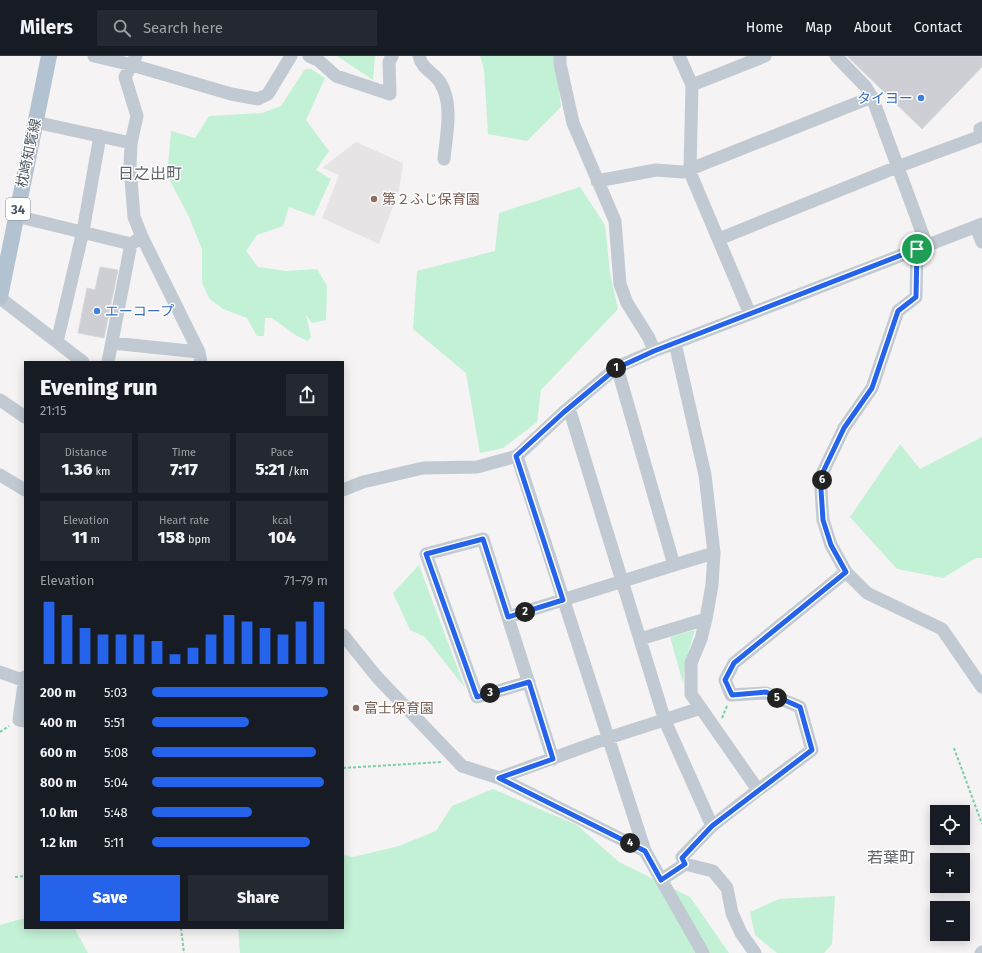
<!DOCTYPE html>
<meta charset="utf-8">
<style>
body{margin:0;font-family:"Fira Sans","Noto Sans JP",sans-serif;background:#242831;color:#f1f3f6;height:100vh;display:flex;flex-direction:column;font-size:15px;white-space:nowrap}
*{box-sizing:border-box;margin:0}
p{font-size:13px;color:#9ea1a6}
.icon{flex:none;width:22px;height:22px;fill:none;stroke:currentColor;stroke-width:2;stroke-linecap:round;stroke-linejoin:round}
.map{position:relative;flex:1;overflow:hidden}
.details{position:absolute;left:24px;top:305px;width:320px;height:568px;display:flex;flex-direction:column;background:#171b24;border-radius:0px;box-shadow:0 2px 10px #0003}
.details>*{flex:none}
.controls{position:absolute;left:930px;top:749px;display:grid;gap:8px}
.controls a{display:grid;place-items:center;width:40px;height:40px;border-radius:0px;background:#171b24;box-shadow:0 2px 10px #0003;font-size:20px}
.pin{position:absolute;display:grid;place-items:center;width:34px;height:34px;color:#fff;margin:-17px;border:2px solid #fff;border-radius:50%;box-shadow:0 1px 4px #0007}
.km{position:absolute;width:20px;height:20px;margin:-10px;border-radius:50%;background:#222;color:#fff;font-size:11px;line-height:20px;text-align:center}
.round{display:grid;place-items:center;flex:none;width:42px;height:42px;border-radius:0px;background:#242831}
.overview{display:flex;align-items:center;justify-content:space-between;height:68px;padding:0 16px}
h1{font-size:22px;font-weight:800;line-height:30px}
.metrics{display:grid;grid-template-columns:repeat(3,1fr);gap:6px;height:68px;padding:4px 16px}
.metrics div{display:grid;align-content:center;border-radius:0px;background:#242831;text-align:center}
.metrics b{font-size:17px;font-weight:800}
.metrics small{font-size:11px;font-weight:400}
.metrics p{font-size:11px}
.chart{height:112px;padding:8px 16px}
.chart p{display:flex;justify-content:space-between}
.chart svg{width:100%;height:72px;margin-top:4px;stroke:#2563eb;stroke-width:6}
.primary-button{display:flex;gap:8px;margin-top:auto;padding:8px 16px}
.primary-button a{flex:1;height:46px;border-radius:0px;background:#2563eb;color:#fff;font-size:16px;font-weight:800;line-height:46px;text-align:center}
.primary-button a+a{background:#242831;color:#f1f3f6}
ul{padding:0 16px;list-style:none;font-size:13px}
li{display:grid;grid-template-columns:64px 48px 1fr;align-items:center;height:30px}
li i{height:10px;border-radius:5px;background:#2563eb}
header{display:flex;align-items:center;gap:24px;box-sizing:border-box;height:56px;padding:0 20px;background:#171b24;border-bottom:1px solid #363941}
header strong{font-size:19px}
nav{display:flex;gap:22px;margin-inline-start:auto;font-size:14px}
.search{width:280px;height:36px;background:#242831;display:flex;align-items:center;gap:10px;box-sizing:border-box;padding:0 14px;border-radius:0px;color:#9ea1a6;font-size:15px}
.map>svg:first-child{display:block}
.education{fill:#e6e4e5}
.green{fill:#c3f1d5}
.building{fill:#cdcfd5;stroke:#d7d9de}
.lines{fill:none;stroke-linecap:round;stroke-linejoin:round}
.path{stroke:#7ad0a6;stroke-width:2;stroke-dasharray:3 2;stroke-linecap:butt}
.minor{stroke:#c1cad2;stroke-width:13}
.major{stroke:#b3c2d1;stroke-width:16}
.route-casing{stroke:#fff;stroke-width:8}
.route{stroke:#2563eb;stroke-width:5}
.shop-dot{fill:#3f7fe0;stroke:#fff;stroke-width:1.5}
.education-dot{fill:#8d6e63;stroke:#fff;stroke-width:1.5}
.labels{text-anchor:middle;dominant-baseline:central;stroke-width:3;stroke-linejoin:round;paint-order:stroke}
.shield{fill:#fff;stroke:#808990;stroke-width:1}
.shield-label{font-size:13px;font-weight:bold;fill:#4a5661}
.shop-label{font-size:14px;fill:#366cbe;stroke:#fff;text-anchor:end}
.street-label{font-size:14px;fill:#4a5661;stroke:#fff}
.education-label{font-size:14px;fill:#785e54;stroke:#fff;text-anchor:start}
.quarter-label{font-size:16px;fill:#5f6368;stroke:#fff}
</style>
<header>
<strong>Milers</strong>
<div class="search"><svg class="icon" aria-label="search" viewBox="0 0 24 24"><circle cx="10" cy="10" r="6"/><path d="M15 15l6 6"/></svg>Search here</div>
<nav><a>Home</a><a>Map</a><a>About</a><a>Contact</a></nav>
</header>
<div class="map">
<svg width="982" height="897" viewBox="0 0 982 897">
<rect width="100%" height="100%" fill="#f5f3f3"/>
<path class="education" d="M356,86L403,107L399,134L379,188L322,162L339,119L322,112Z"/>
<path class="green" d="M337,0H375L373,24Z
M480,0H555L561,51L527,85L488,78L484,13Z
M305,13H311L325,22L306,64L329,95L316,114L331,123L314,160L289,151L283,170L257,179L246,195L258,211L286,215L317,213L327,230L326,264L312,267L306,259L311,280L308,285L297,280L272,262H265L264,280H257L247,262L223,253L209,242L202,227V193L189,161L167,119L171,75L195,82L209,60L262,57L281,50Z
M580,131L605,169L610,217L618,253L541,334L537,366L503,392L480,397L466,317L413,273L417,215L495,195L499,157Z
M982,381V502H976L943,522L897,513L850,461L900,388L920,413Z
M419,509L465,632L425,581L410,574L393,537Z
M695,574L686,603L683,627L670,581Z
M493,733L577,769L619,806L690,841L729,897H240L238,872H343V799L353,801L399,790L436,775L452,750Z
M835,840L832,888L824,897H777L755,879L750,856L779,843Z
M25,862V872L75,873L88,897H0V869Z"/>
<path class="building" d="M847,0H982V11L922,73Z
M100,211L118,214L104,282L78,277L87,232L95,234Z"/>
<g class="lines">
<path class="path" d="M722,662L727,650
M0,676L9,670
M954,692L982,768
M343,712L442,706
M15,821L25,820
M181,872L184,897"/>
<path class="minor" d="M94,0L132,9L231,38L258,43L268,38L291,0
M136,0L125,21L137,60L131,87L130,111L134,161L142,181L199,296L201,306
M309,0L318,4L336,20L390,38L389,6L392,0
M419,0C422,13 433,16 440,26C454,49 446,79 444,103
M560,0V8L573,67L615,165L620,228L627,247L649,282L654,295
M679,0L692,29L690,114L692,121L750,258
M836,0L865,30L872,41L927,190
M692,29L765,0
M35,66L131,87
M597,125L656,114L683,116L872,41
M16,160L131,188L142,181
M976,171L982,186
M719,183L897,111L981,80L980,73L982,72
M917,193L916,241L898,255L872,332L844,372L822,418L821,434L823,464L831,489L846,516L867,537L942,573L982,631
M0,242L83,306
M57,286L83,175L100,80
M112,287L199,296
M675,287L705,419L714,497L712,529L706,563L701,583L691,607V638L758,734L712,770L682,801L685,808
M108,306L131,188
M617,311L674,509
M0,344L25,361
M569,352L665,665L712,770
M517,400L645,795L703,897
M0,419L25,434
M343,434L363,426L423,412L477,411L517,400L564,356L617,311L654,295L982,168
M508,561L674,509L714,497
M343,579L377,621L462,710L499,722L645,795
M640,583L706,563
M0,616L25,625
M25,621L19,664L25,665
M529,626L477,641L426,498L483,483L553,703
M499,722L608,682L701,652
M758,734L812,694L800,651L766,637L731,639L725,624L734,607L846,516
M661,824L685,808L713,815L727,832L732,857L741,877L755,897
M981,897L982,896"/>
<path class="major" d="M0,241L49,0"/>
</g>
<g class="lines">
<g class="route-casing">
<path id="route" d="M917,193L916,241L898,255L872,332L844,372L822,418L821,434L823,464L831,489L846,516L734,607L725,624L732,639L766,636L800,651L812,694L712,770L682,802L685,808L661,824L645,795L499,722L553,703L529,626L477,641L426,498L483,483L508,561L563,544L516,400L564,356L617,312L654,295Z"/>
</g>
<use href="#route" class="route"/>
</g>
<g class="shop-dot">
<circle cx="921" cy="42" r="4"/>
<circle cx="97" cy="255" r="4"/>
</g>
<g class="education-dot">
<circle cx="374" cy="143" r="4"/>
<circle cx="356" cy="652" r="4"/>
</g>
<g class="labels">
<rect class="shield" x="6" y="142" width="24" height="22" rx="3"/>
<g class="shield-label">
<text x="18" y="153">34</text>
</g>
<g class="shop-label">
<text x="913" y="42">タイヨー</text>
<text x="105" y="255" text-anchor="start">エーコープ</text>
</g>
<g class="street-label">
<text transform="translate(29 97) rotate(-78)">枕崎知覧線</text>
</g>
<g class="education-label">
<text x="382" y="143">第２ふじ保育園</text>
<text x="364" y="652">富士保育園</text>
</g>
<g class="quarter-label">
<text x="150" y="117">日之出町</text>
<text x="891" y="801">若葉町</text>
</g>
</g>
</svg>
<div class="controls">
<a><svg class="icon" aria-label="locate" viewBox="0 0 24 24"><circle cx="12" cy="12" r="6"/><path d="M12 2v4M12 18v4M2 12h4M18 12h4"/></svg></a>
<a>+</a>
<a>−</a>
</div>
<div class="pin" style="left:917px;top:193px;background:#1e9e55"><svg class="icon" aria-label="arrive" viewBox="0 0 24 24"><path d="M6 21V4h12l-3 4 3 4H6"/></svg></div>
<b class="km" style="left:616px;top:312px">1</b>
<b class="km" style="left:525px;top:556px">2</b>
<b class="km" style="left:490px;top:637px">3</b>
<b class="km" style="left:630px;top:787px">4</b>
<b class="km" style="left:777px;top:642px">5</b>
<b class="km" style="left:822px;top:424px">6</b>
<section class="details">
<div class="overview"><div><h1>Evening run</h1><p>21:15</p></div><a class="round"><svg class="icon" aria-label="share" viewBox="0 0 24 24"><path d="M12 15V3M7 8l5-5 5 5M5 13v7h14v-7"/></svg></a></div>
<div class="metrics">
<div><p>Distance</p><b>1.36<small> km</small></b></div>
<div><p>Time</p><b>7:17</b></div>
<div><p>Pace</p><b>5:21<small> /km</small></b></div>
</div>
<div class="metrics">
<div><p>Elevation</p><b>11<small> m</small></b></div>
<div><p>Heart rate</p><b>158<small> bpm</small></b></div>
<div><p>kcal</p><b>104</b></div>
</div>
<div class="chart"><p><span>Elevation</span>71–79 m</p>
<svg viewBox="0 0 160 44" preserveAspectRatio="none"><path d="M5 44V6M15 44V14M25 44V22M35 44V26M45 44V26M55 44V26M65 44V30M75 44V38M85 44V34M95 44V26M105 44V14M115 44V18M125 44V22M135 44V26M145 44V18M155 44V6"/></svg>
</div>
<ul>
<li><b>200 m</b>5:03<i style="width:100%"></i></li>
<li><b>400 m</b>5:51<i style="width:55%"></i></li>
<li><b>600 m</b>5:08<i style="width:93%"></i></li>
<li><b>800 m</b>5:04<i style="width:98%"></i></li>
<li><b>1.0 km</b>5:48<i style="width:57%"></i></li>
<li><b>1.2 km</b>5:11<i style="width:90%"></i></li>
</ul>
<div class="primary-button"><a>Save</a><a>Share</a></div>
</section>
</div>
